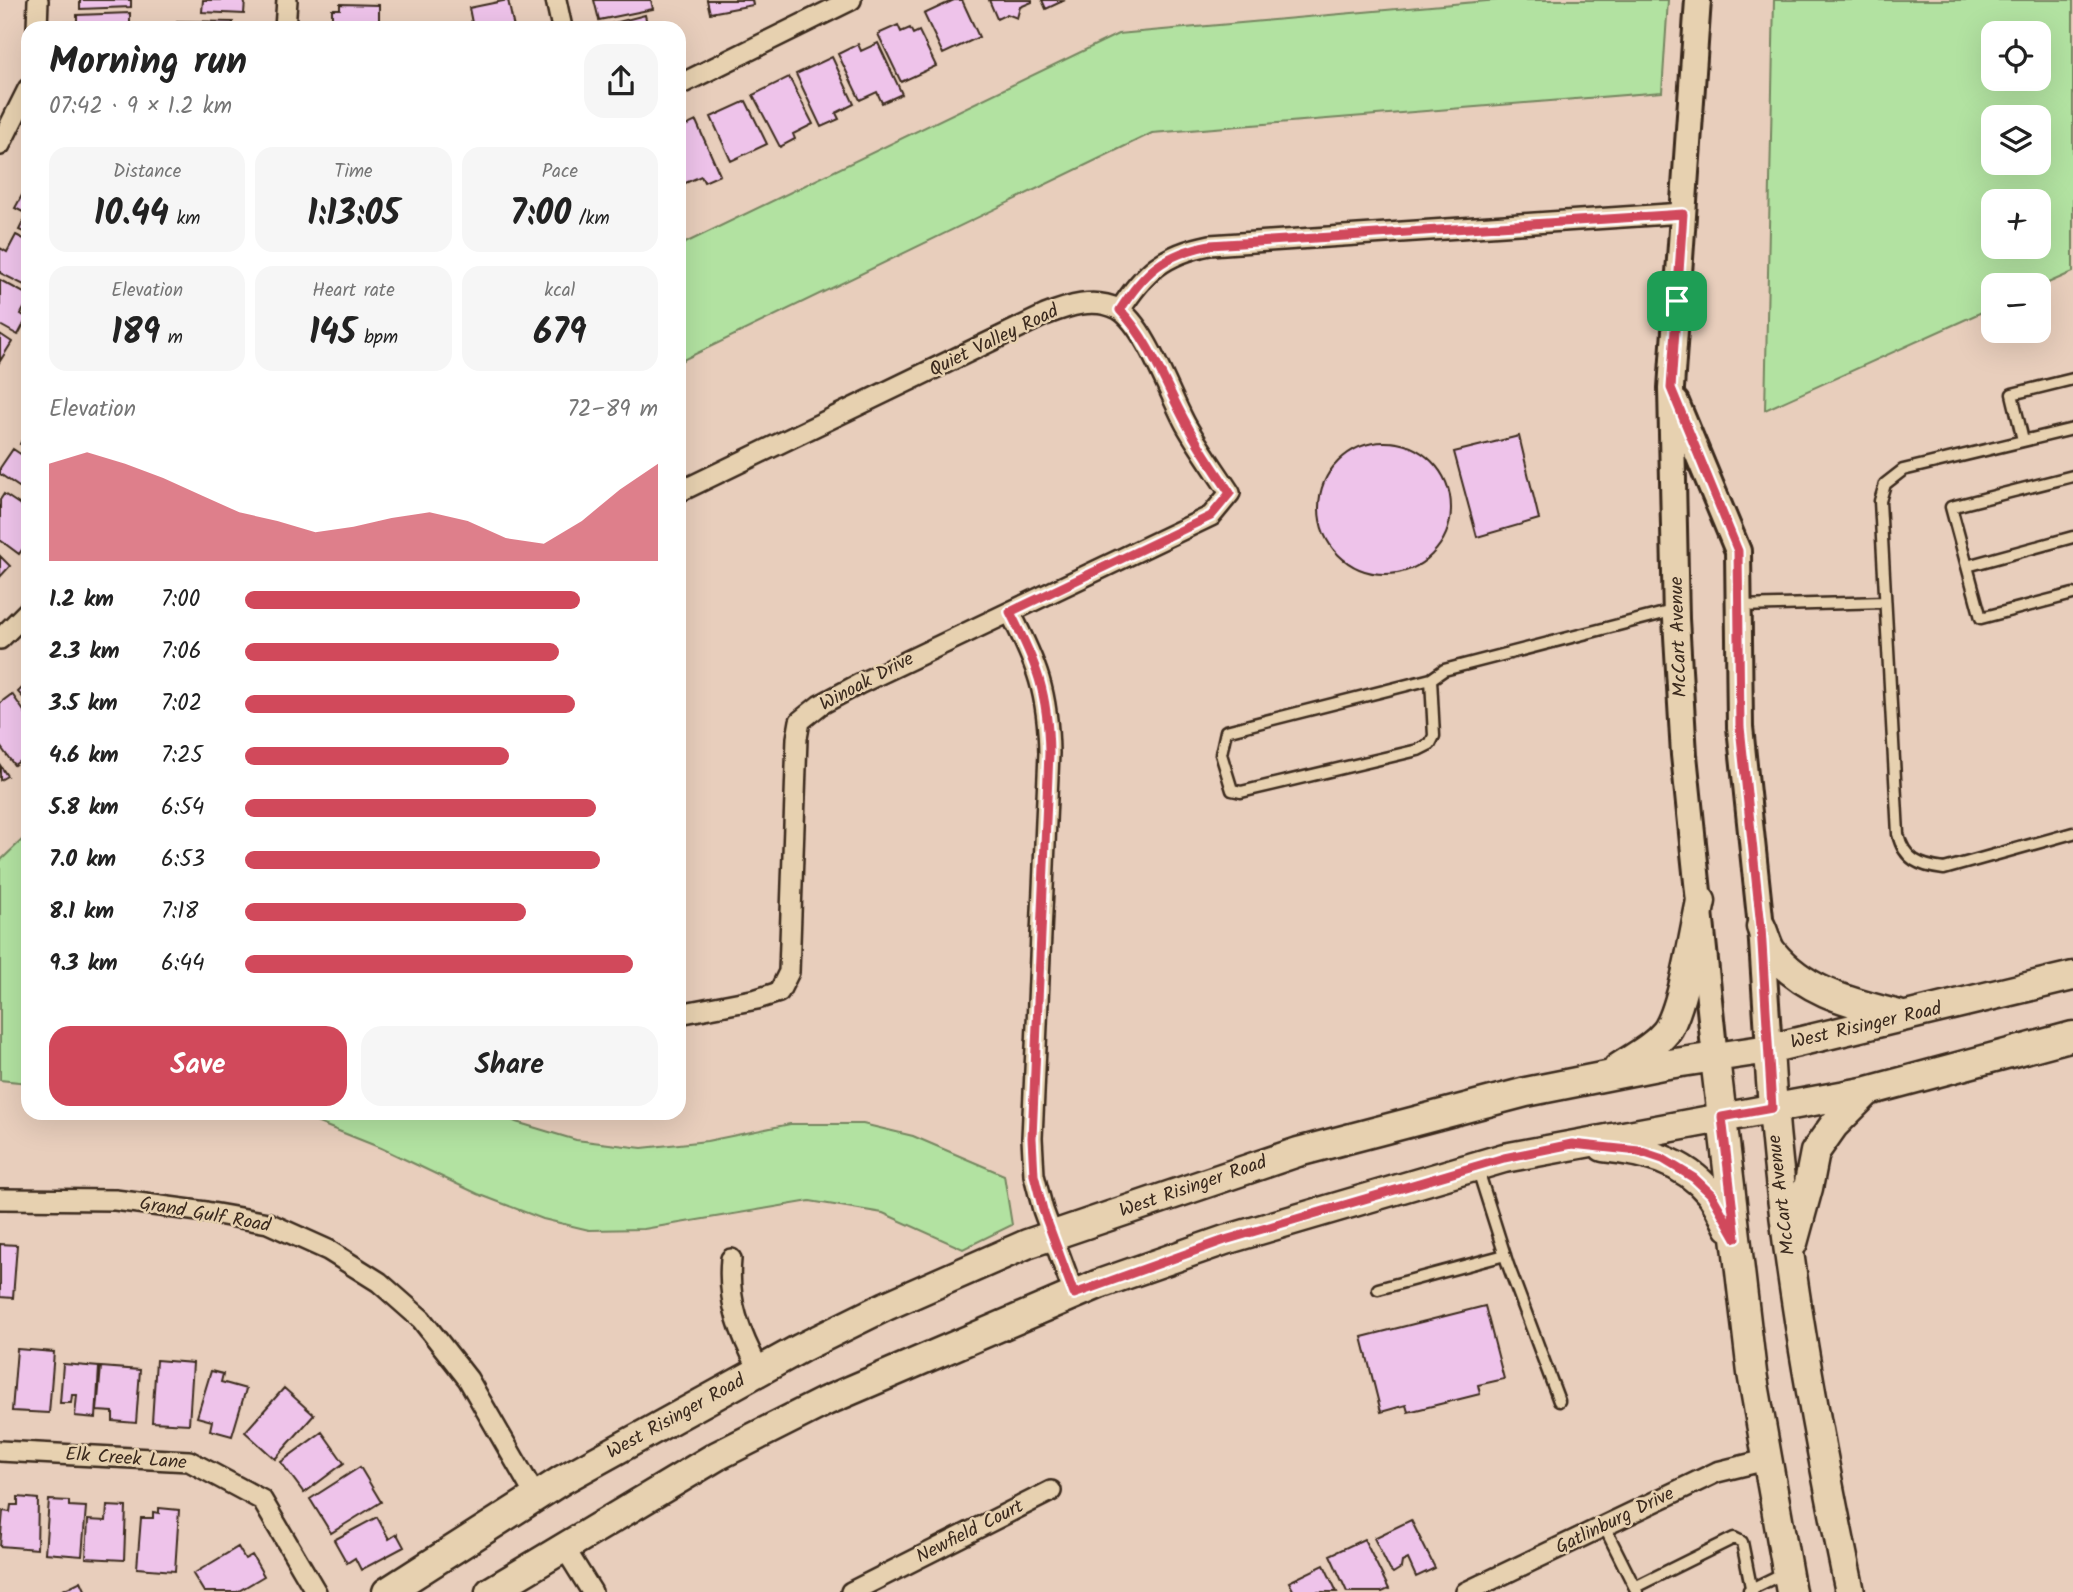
<!DOCTYPE html>
<meta charset="utf-8">
<style>
body{margin:0;font-family:Kalam,sans-serif;background:#f6f6f6;color:#222;height:100vh;display:flex;flex-direction:column;font-size:26px;white-space:nowrap}
*{box-sizing:border-box;margin:0}
p{font-size:23px;color:#767676}
.icon{flex:none;width:38px;height:38px;fill:none;stroke:currentColor;stroke-width:2;stroke-linecap:round;stroke-linejoin:round}
.map{position:relative;flex:1;overflow:hidden}
.drawer{position:absolute;left:21px;top:21px;width:665px;height:1099px;display:flex;flex-direction:column;background:#fff;border-radius:21px;box-shadow:0 7px 28px #0002}
.drawer>*{flex:none}
.fabs{position:absolute;left:1981px;top:21px;display:grid;gap:14px}
.fabs a{display:grid;place-items:center;width:70px;height:70px;border-radius:14px;background:#fff;box-shadow:0 7px 28px #0002;font-size:35px}
.pin{position:absolute;display:grid;place-items:center;width:60px;height:60px;color:#fff;margin:-30px;border-radius:14px;box-shadow:0 4px 10px #0006}
.round{display:grid;place-items:center;flex:none;width:74px;height:74px;border-radius:21px;background:#f6f6f6}
.headline{display:flex;align-items:center;justify-content:space-between;height:119px;padding:0 28px}
h1{font-size:38px;font-weight:700;line-height:52px}
.metrics{display:grid;grid-template-columns:repeat(3,1fr);gap:10px;height:119px;padding:7px 28px}
.metrics div{display:grid;align-content:center;border-radius:18px;background:#f6f6f6;text-align:center}
.metrics b{font-size:35px;font-weight:700}
.metrics small{font-size:19px;font-weight:400}
.metrics p{font-size:19px}
.chart{height:196px;padding:14px 28px}
.chart p{display:flex;justify-content:space-between}
.chart svg{width:100%;height:126px;margin-top:7px;fill:#d1495b;opacity:.7}
.button{display:flex;gap:14px;margin-top:auto;padding:14px 28px}
.button a{flex:1;height:80px;border-radius:21px;background:#d1495b;color:#fff;font-size:28px;font-weight:700;line-height:80px;text-align:center}
.button a+a{background:#f6f6f6;color:#222}
ul{padding:0 28px;list-style:none;font-size:23px}
li{display:grid;grid-template-columns:112px 84px 1fr;align-items:center;height:52px}
li i{height:18px;border-radius:9px;background:#d1495b}
.map>svg:first-child{display:block}
.green{fill:#b2e2a1;stroke:#768660;stroke-width:2;fill-rule:evenodd}
.building{fill:#eec3ea;stroke:#3b2a1e;stroke-width:2}
.lines{fill:none;stroke-linecap:round;stroke-linejoin:round}
.service-casing{stroke:#3b2a1e;stroke-width:15}
.minor-casing{stroke:#3b2a1e;stroke-width:24}
.tertiary-casing{stroke:#3b2a1e;stroke-width:30}
.secondary-casing{stroke:#3b2a1e;stroke-width:33}
.service{stroke:#e7d1b0;stroke-width:10}
.minor{stroke:#e7d1b0;stroke-width:19}
.tertiary{stroke:#e7d1b0;stroke-width:24}
.secondary{stroke:#e7d1b0;stroke-width:28}
.route-casing{stroke:#fff;stroke-width:14}
.route{stroke:#d1495b;stroke-width:9}
.labels{text-anchor:middle;dominant-baseline:central;stroke-width:5;stroke-linejoin:round;paint-order:stroke}
.street-label{font-size:19px;fill:#3b2a1e;stroke:#e7d1b0}
</style>
<div class="map">
<svg width="2073" height="1592" viewBox="0 0 2073 1592">
<rect width="100%" height="100%" fill="#e8cebc"/>
<filter id="ink" filterUnits="userSpaceOnUse"><feTurbulence type="fractalNoise" baseFrequency=".0143" numOctaves="2"/><feDisplacementMap in="SourceGraphic" scale="14" xChannelSelector="R" yChannelSelector="G"/><feConvolveMatrix kernelMatrix="1 2 1 2 8 2 1 2 1" color-interpolation-filters="sRGB"/></filter>
<g filter="url(#ink)">
<path class="green" d="M1498,0H1668L1662,92L1152,133L679,362V246L1118,34Z
M1774,0H2073V272L2039,287V285H1993V307L1765,410ZM1993,33H2039V79H1993ZM1993,117H2039V163H1993ZM2039,201V247H1993V201Z
M28,834V1083L0,1080V861Z
M277,1113H499L516,1122L576,1140L642,1148L707,1141L790,1124H863L913,1136L1004,1175L1012,1225L963,1249L883,1213L810,1201L644,1229L589,1230L543,1219L478,1194L381,1148L311,1120Z"/>
<path class="building" d="M80,0H131V7L80,9Z
M203,0H245L244,14L202,12Z
M508,0L514,28H473L469,8Z
M594,0H651L653,9L599,20Z
M707,0H752L753,5L710,13Z
M954,0H962L979,37L943,54L924,14Z
M989,0H1032V2L1020,7L1017,18L1007,14L997,19Z
M1042,0H1065L1046,9Z
M340,4L379,5V28H324V20H332V9H340Z
M130,13V28H77V15Z
M645,15L648,28H603V26Z
M177,21L233,22V28H177Z
M898,25L901,32L910,28L913,34L919,31L936,66L901,82L878,34Z
M878,43L902,94L882,103L877,92L860,100L838,54L858,44L861,51Z
M832,57L854,104L836,113L839,119L821,127L796,74Z
M789,77L813,124L793,134L795,139L780,147L753,95Z
M746,101L767,144L731,161L711,117Z
M696,121L720,175L704,182L701,176L681,185L679,129Z
M26,188L28,189V234L19,230L27,214L15,208Z
M16,235L28,241V287L0,273V248L7,252Z
M0,280L28,295V301L21,314L27,318L18,335L0,325Z
M0,334L12,342L0,361Z
M28,428V447L20,444Z
M1519,436L1539,519L1477,537L1454,452Z
M1319 508a66 66 0 1 1 132 0a66 66 0 1 1-132 0Z
M13,449L28,459V493L0,474V468Z
M4,494L28,510V541L19,554L0,540V500Z
M0,556L10,566L0,577Z
M28,682V703L18,692Z
M12,694L28,717V747L25,749L28,755L14,765L0,746V703Z
M0,765L7,776L0,780Z
M0,1244L17,1245L13,1298L0,1297Z
M1485,1306L1504,1379L1478,1385L1480,1394L1408,1412L1406,1405L1381,1412L1362,1337Z
M17,1349L54,1352L49,1413L12,1411Z
M156,1360L193,1363L189,1424L152,1422Z
M63,1364L99,1367L96,1418L75,1416L77,1395H72L71,1403H60Z
M101,1367L140,1370L136,1423L113,1421V1412L97,1411Z
M211,1371L223,1374L221,1382L246,1389L232,1436L210,1430L212,1421L197,1417Z
M284,1388L314,1415L275,1459L245,1432Z
M322,1432L344,1463L304,1493L281,1462Z
M360,1467L381,1502L331,1533L310,1499Z
M18,1497L38,1499L37,1549L0,1546L3,1511L10,1512L11,1505H18Z
M49,1500L69,1501V1506L86,1507L82,1556L45,1553Z
M107,1506L126,1507L124,1560L86,1558L88,1520L106,1521Z
M159,1508L179,1510L175,1571L137,1568L141,1518H153V1512L159,1513Z
M377,1517L389,1539L397,1534L404,1547L361,1570L355,1558L347,1563L334,1540Z
M1411,1520L1435,1568L1416,1577L1408,1559L1402,1562L1401,1568L1393,1573L1390,1570L1374,1538Z
M1364,1539L1389,1589L1382,1592H1347L1330,1555Z
M238,1547L245,1559L252,1555L264,1576L237,1592H204L193,1574Z
M1324,1565L1337,1592H1294L1289,1582Z
M81,1581L86,1592H59Z"/>
<g class="lines">
<g class="service-casing">
<path id="service" d="M2073,429L1903,470L1885,484L1880,501L1898,834C1904,860 1920,866 1944,869L2073,833
M2023,440L2012,394L2073,379
M2073,476L1951,507L1981,618L2073,594
M1967,566L2073,537
M1739,606L1885,602
M1431,679L1226,731L1221,754L1232,790L1241,792L1418,750L1430,744L1434,736L1431,679L1444,670L1676,610
M1477,1167L1508,1265L1559,1401
M1378,1289L1505,1255
M1604,1526L1637,1592
M1635,1587L1734,1538L1742,1542L1752,1592
M1749,1590L1786,1572"/>
</g>
<g class="minor-casing">
<path id="minor" d="M556,0L562,28
M37,28L38,0
M285,28L287,0
M679,85L851,0
M0,145L28,89
M1120,310C1144,272 1164,254 1210,245L1683,213
M679,492L1045,315C1068,306 1094,297 1118,309C1145,324 1170,396 1186,425C1199,448 1215,470 1230,493L1211,516L859,684L820,705L800,721L797,738L789,972L779,992L757,999L679,1014
M1010,612C1037,665 1048,692 1049,753L1032,1138L1034,1175L1043,1210L1074,1294
M0,639L28,611
M0,1199L115,1200L206,1212L268,1223L328,1250L379,1282L421,1319L468,1379L536,1497
M731,1259C727,1301 740,1334 760,1371
M0,1451L189,1461L262,1500L316,1592
M564,1547L592,1592
M851,1592L1051,1491
M1466,1592L1717,1472L1766,1460"/>
</g>
<g class="tertiary-casing">
<path id="tertiary" d="M1698,0L1671,388L1676,619L1684,755L1715,1058
M1676,402L1738,551L1740,727L1761,927L1769,1049"/>
</g>
<g class="secondary-casing">
<path id="secondary" d="M1761,927C1765,935 1767,946 1772,952C1806,994 1854,1003 1903,1016
M1769,1049C1779,1232 1813,1414 1850,1592
M1715,1058L1752,1373L1791,1592
M1618,1068C1634,1057 1653,1048 1666,1032C1683,1009 1694,932 1701,901
M1603,1147C1643,1151 1683,1160 1710,1193C1718,1203 1723,1216 1729,1227
M1793,1243L1808,1188L1815,1152L1834,1125L1868,1091
M387,1592L562,1480L801,1348L886,1306L1027,1244L1298,1152L1526,1092L1662,1065L1769,1049L2073,976
M490,1592L717,1456L826,1401L1099,1284L1225,1240L1504,1158L1868,1091L2073,1036"/>
</g>
<use href="#service" class="service"/>
<use href="#minor" class="minor"/>
<use href="#tertiary" class="tertiary"/>
<use href="#secondary" class="secondary"/>
</g>
</g>
<g class="lines" filter="url(#ink)">
<g class="route-casing">
<path id="route" d="M1683,214L1671,388L1738,551L1740,727L1761,927L1772,1108L1722,1117L1736,1238L1711,1194L1694,1178L1663,1159L1639,1151L1572,1144L1504,1158L1225,1240L1074,1294L1043,1210L1034,1175L1032,1138L1049,753C1048,692 1037,665 1010,612L1211,516L1230,493C1215,470 1199,448 1186,423C1165,385 1151,342 1120,310C1144,272 1164,254 1210,245Z"/>
</g>
<use href="#route" class="route"/>
</g>
<g class="labels">
<g class="street-label">
<text transform="translate(994 341) rotate(-26)">Quiet Valley Road</text>
<text transform="translate(1679 637) rotate(-92)">McCart Avenue</text>
<text transform="translate(867 682) rotate(-28)">Winoak Drive</text>
<text transform="translate(1866 1026) rotate(-13)">West Risinger Road</text>
<text transform="translate(1193 1187) rotate(-19)">West Risinger Road</text>
<text transform="translate(1782 1195) rotate(-97)">McCart Avenue</text>
<text transform="translate(205 1215) rotate(10)">Grand Gulf Road</text>
<text transform="translate(676 1417) rotate(-29)">West Risinger Road</text>
<text transform="translate(126 1459) rotate(4)">Elk Creek Lane</text>
<text transform="translate(1615 1521) rotate(-26)">Gatlinburg Drive</text>
<text transform="translate(970 1532) rotate(-27)">Newfield Court</text>
</g>
</g>
</svg>
<div class="fabs">
<a><svg class="icon" aria-label="locate" viewBox="0 0 24 24"><circle cx="12" cy="12" r="6"/><path d="M12 2v4M12 18v4M2 12h4M18 12h4"/></svg></a>
<a><svg class="icon" aria-label="layers" viewBox="0 0 24 24"><path d="M12 4l9 5-9 5-9-5zM3 14l9 5 9-5"/></svg></a>
<a>+</a>
<a>−</a>
</div>
<div class="pin" style="left:1677px;top:301px;background:#1e9e55"><svg class="icon" aria-label="arrive" viewBox="0 0 24 24"><path d="M6 21V4h12l-3 4 3 4H6"/></svg></div>
<section class="drawer">
<div class="headline"><div><h1>Morning run</h1><p>07:42 · 9 × 1.2 km</p></div><a class="round"><svg class="icon" aria-label="share" viewBox="0 0 24 24"><path d="M12 15V3M7 8l5-5 5 5M5 13v7h14v-7"/></svg></a></div>
<div class="metrics">
<div><p>Distance</p><b>10.44<small> km</small></b></div>
<div><p>Time</p><b>1:13:05</b></div>
<div><p>Pace</p><b>7:00<small> /km</small></b></div>
</div>
<div class="metrics">
<div><p>Elevation</p><b>189<small> m</small></b></div>
<div><p>Heart rate</p><b>145<small> bpm</small></b></div>
<div><p>kcal</p><b>679</b></div>
</div>
<div class="chart"><p><span>Elevation</span>72–89 m</p>
<svg viewBox="0 0 160 44" preserveAspectRatio="none"><path d="M0 44V10L10 6L20 10L30 15L40 21L50 27L60 30L70 34L80 32L90 29L100 27L110 30L120 36L130 38L140 30L150 19L160 10V44z"/></svg>
</div>
<ul>
<li><b>1.2 km</b>7:00<i style="width:81%"></i></li>
<li><b>2.3 km</b>7:06<i style="width:76%"></i></li>
<li><b>3.5 km</b>7:02<i style="width:80%"></i></li>
<li><b>4.6 km</b>7:25<i style="width:64%"></i></li>
<li><b>5.8 km</b>6:54<i style="width:85%"></i></li>
<li><b>7.0 km</b>6:53<i style="width:86%"></i></li>
<li><b>8.1 km</b>7:18<i style="width:68%"></i></li>
<li><b>9.3 km</b>6:44<i style="width:94%"></i></li>
</ul>
<div class="button"><a>Save</a><a>Share</a></div>
</section>
</div>
